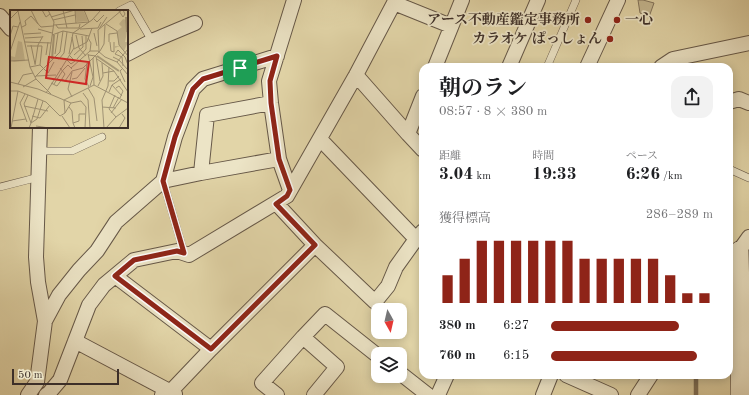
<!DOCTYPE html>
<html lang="ja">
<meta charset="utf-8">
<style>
body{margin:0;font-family:"Old Standard TT","Noto Serif JP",serif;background:#f2f2f2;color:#202124;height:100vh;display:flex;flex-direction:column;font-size:15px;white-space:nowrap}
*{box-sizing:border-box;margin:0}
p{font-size:13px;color:#757577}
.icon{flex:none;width:22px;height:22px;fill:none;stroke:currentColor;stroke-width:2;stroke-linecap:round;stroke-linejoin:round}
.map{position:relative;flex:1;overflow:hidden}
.details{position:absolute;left:419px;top:63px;width:314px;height:316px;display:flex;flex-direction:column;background:#fff;border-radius:12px;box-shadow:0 2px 10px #0003}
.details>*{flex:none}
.needle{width:26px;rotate:172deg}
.controls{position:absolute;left:371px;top:303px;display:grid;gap:8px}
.controls a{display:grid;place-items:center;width:36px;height:36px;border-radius:8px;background:#fff;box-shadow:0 2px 10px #0003;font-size:20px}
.scale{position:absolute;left:12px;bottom:10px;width:107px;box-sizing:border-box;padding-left:4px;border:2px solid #3d2f28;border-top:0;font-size:11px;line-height:14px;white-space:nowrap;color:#3d2f28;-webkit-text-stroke:3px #ece4c6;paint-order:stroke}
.pin{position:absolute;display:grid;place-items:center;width:34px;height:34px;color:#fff;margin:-17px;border-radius:8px;box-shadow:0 2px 6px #0006}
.round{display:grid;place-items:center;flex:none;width:42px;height:42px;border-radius:12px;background:#f2f2f2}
.headline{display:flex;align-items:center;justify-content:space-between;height:68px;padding:0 20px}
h1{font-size:22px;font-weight:700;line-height:30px}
.stats{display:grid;grid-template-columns:repeat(3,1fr);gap:6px;height:68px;padding:4px 20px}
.stats div{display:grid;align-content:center}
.stats b{font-size:17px;font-weight:700}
.stats small{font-size:11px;font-weight:400}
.stats p{font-size:11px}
.chart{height:112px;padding:8px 20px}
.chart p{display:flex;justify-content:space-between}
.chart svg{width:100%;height:72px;margin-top:4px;stroke:#8f2418;stroke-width:6}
ul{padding:0 20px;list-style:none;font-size:13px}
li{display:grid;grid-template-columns:64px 48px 1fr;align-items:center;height:30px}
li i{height:10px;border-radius:5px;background:#8f2418}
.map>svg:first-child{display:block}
.green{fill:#c6b992;stroke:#82745d}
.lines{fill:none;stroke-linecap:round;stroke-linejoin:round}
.stream{stroke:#7e715a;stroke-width:4.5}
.lane-casing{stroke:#665848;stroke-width:8}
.street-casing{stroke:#665848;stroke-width:16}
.secondary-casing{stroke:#3d2f28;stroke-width:20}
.lane{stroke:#ece4c6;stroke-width:7}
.street{stroke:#ece4c6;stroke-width:14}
.secondary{stroke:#ece4c6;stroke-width:19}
.route-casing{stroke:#fff;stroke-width:8}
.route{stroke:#8f2418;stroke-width:5}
.poi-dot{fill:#8f2418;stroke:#ece4c6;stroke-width:1.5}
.labels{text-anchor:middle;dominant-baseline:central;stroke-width:3.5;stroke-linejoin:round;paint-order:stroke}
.poi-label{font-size:14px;font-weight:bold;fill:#3d2f28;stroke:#ece4c6;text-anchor:end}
.inset-river{fill:none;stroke:#aa9d7c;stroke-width:2}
.inset-road{fill:none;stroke:#a09375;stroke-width:1}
.view{fill:#d62828;fill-opacity:0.15;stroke:#d62828;stroke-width:2}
.inset-edge{fill:none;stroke:#3d2f28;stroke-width:2}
</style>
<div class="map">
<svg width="749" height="395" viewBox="0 0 749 395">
<rect width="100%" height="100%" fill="#e2d5a8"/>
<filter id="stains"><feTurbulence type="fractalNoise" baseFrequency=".005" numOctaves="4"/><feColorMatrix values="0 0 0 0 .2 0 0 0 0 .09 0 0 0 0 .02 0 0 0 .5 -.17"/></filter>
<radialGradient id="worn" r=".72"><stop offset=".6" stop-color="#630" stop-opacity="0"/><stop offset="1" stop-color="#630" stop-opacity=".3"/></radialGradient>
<path class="green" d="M638,0H643L654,3L649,17L640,13Z"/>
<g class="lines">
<path class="stream" d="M696,375V395"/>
<g class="lane-casing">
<path id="lane" d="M119,11L131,5L152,41
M547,67L576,0
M39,151H72L102,137
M729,169L749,178
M163,181L184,253
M0,187L39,177"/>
</g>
<g class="street-casing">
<path id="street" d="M0,16L11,29
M127,54L152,41L195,23
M435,67L462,0
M509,67L538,0
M587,67L618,0
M661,67L673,59L749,43
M356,75L408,134
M423,96L408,134L423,150
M729,102L739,99L749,103
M320,139L416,239
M201,173L207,115L271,103
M163,181L201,173L279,159
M290,190L279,159L271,103L269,81L294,0
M276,203L315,245L375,302L388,286L396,267L416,239L423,231
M729,262L739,251L749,237
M115,276L211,349
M45,321L59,295L79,270L97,251L116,222L163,181L175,137L193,89L203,79L277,56
M303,337L337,367L314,395
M75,341L175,394
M400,373L428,395
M566,375L611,395
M28,395L37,382L45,321L38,282L36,257L40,127
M46,395L49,393L60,380L89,305L104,285L134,260L177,251L189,255L287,196L356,75L394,3L451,26
M162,395L171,391L211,349L315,245
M277,395L262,383L303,337L325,314L378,356
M438,395L447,375
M543,395L551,375
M638,395L651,375"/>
</g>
<g class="secondary-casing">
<path id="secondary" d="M739,251L741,336L740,395"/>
</g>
<use href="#lane" class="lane"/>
<use href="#street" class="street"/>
<use href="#secondary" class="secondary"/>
</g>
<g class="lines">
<g class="route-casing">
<path id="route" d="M277,56L270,81L271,103L279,159L290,190L287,196L276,204L315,245L211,349L115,276L134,260L177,251L184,253L163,181L175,137L193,89L203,79Z"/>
</g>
<use href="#route" class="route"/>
</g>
<g class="poi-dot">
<circle cx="588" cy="20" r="4"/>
<circle cx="617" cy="20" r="4"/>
<circle cx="610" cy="39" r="4"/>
</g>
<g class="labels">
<g class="poi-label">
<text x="580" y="20">アース不動産鑑定事務所</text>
<text x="625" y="20" text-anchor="start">一心</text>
<text x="602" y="39">カラオケ ぱっしょん</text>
</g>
</g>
<g transform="translate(10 10)">
<rect width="118" height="118" fill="#e2d5a8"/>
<path d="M65,0H73L78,11L67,12ZM113,9L116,10L117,22L115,32H118L114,41L110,36L105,38V36H109L107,21L112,17L109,14ZM8,31L12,32L15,51L4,52L0,50V46L5,47Z" fill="#c6b992"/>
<path class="inset-river" d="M116,7L117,22M87,46L109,61M42,49L44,25"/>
<path class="inset-road" d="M21,0L28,14M32,0L36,7L40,4M38,0L44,12L38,55M53,0L57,18M65,0L66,13M8,1L20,57L26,69M109,1L113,7L115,4L113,0M41,7L65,0M0,9L9,0M84,9L87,12L94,5M43,10L65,5M96,14L107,21L109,35L118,46M44,15L79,12L74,0M46,15L48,18H69L70,14M12,17L16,15L15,11L21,6L31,17L43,16M28,19L42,23M70,19L88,18L91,12M89,19L97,7M84,23L87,36M14,24L31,23M42,25L53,21L79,26M66,25L69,38L76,46M0,26L3,16L8,17M15,28L32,27M15,32L41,33M99,32V24L107,23M100,32L101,41L104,42V32M21,35L25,54M17,36H32L30,55M64,39L77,32L82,18M80,41H88L95,47L107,52L118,39M89,41L88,20L112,0M0,42L10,12M45,44L48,23M59,44L63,23L82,10L91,0M78,44L83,67L80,76M36,45L38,32M64,45L73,37L72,26M78,45L86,46L90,71M45,47L49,49L54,43L57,22M103,47L109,50L118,60M83,48L84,75M56,49L61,54L65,51L59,45M67,49L76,39V26M87,49L104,61M0,51L19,50M107,52L118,65M77,53L75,69L79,77M25,55L28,35L33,26M113,56L112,47L105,44L108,40L115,47L118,55M20,57L30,55L38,63L44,52M61,58L80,41L81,33L78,28M112,59L110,61L115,72M53,60L58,55L62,59M93,63L104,61L118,82M26,66L46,65M25,67L50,42L53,21M26,69L41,84M52,69L55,71L62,61L73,58L90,41L94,34L95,15M62,69L67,68L75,58M99,71H104L109,66M0,72L28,79L61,93M41,73L47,76L50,72L55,64L50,58M8,74L13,65L23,63M44,74L53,60M102,75L112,86M88,76L93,66L92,53M13,77L26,69M78,78L84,88L87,111M106,78L109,76L113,81L110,88M0,81H8L36,92L50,106L55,103L61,93L71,91L76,97L75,118M99,82L102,75L111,69M36,83L64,38L62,27M73,83L78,90L80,118M15,84L10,93L17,112M18,85L14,94L21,113M62,87L58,79L62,62M54,90L84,75L118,93M54,90L55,103M14,96L38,101M59,97L62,101L63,113M92,97L106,98M103,98L109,87M101,103L112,89M22,106L30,108L40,95M52,106L60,118M106,107L118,98M2,111L16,109M21,113L28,89M26,116L39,118M1,118L8,81M19,118L21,113L27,109L33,91M65,118L63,113L69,111V104H75M94,118L92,90L98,76L99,57M96,118L106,107L99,99L105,85M109,118L115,108L112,104"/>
<path class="view" d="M39,47L79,52L76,74L36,68Z"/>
<rect width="118" height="118" class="inset-edge"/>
</g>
<rect width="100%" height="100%" filter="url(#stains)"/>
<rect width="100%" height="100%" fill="url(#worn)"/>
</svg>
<div class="controls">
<a><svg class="needle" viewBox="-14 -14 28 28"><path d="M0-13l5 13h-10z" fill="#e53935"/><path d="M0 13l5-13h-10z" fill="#757577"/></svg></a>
<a><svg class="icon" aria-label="layers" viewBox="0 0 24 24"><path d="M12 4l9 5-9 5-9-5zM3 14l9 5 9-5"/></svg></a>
</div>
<div class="scale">50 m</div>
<div class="pin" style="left:240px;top:68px;background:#1e9e55"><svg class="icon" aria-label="arrive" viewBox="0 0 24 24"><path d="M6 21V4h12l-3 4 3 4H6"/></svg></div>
<section class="details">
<div class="headline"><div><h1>朝のラン</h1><p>08:57 · 8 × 380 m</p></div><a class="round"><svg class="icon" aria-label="share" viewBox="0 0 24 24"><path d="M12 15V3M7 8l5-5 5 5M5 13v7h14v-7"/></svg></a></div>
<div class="stats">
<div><p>距離</p><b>3.04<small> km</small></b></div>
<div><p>時間</p><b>19:33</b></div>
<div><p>ペース</p><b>6:26<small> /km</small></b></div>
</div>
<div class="chart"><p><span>獲得標高</span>286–289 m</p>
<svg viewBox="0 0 160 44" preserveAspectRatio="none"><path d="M5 44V27M15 44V17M25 44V6M35 44V6M45 44V6M55 44V6M65 44V6M75 44V6M85 44V17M95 44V17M105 44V17M115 44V17M125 44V17M135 44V27M145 44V38M155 44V38"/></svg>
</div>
<ul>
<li><b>380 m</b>6:27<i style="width:79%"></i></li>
<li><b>760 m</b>6:15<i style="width:90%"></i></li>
</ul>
</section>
</div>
